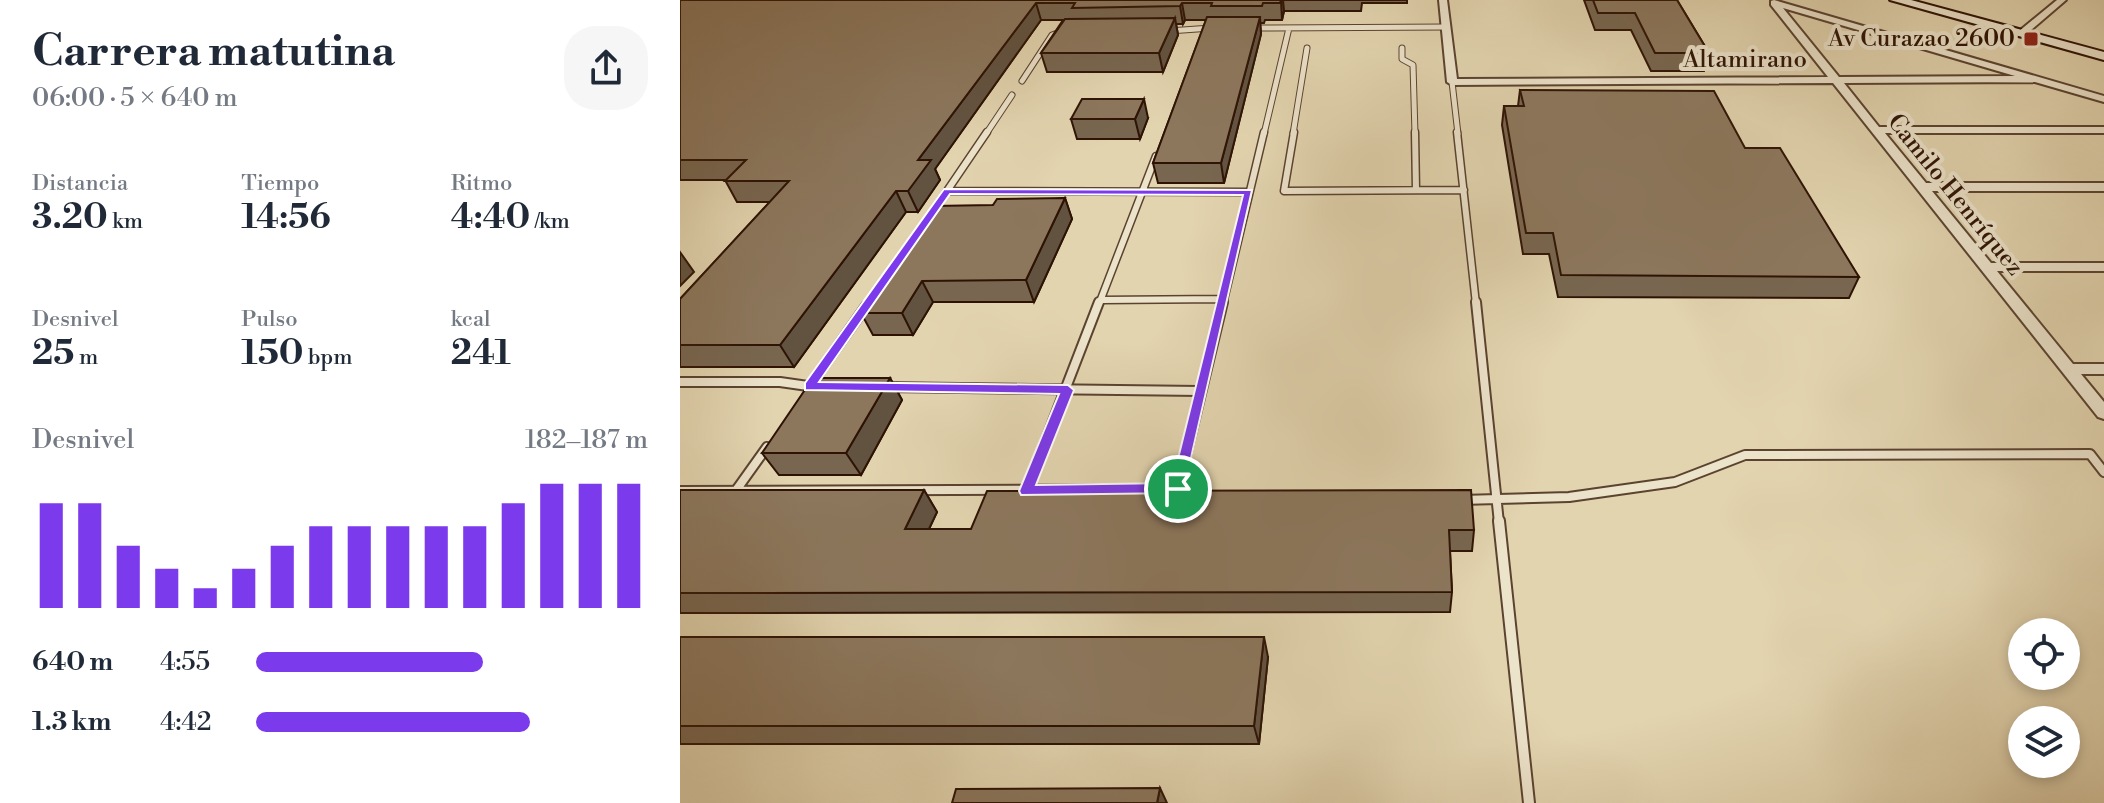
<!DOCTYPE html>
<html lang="es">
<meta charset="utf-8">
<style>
body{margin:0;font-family:"Libre Bodoni",serif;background:#f6f6f7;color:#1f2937;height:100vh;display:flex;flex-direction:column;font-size:30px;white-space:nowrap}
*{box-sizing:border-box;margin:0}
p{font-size:26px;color:#747a83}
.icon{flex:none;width:44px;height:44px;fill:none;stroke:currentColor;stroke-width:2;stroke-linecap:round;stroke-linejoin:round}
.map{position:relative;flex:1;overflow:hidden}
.details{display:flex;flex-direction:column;background:#fff;width:680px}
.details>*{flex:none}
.buttons{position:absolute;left:1328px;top:618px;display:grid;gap:16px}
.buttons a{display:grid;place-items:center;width:72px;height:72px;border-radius:50%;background:#fff;box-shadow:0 4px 12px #0003;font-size:40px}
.pin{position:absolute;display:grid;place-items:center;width:68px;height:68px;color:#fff;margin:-34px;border:4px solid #fff;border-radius:50%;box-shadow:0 2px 8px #0007}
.round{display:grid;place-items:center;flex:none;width:84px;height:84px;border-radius:32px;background:#f6f6f7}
.overview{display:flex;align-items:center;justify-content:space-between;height:136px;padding:0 32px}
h1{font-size:44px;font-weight:800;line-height:60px}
.stats{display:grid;grid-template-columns:repeat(3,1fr);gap:12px;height:136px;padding:8px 32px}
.stats div{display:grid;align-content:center}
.stats b{font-size:34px;font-weight:800}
.stats small{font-size:22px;font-weight:400}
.stats p{font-size:22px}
.chart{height:224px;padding:16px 32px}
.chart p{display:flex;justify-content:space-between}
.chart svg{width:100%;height:144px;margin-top:8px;stroke:#7c3aed;stroke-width:6}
ul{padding:0 32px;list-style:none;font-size:26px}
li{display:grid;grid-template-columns:128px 96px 1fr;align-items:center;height:60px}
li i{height:20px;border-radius:10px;background:#7c3aed}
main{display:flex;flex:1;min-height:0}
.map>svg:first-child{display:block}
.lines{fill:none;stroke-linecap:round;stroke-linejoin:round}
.lane-far3-casing{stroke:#5b4330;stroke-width:7}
.lane-far2-casing{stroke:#5b4330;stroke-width:9}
.lane-far1-casing{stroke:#5b4330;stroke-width:12}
.lane-casing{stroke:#5b4330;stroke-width:14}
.street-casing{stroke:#5b4330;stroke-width:4}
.secondary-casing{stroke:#2e1305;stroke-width:4}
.lane-far3{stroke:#ece3cb;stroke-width:5}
.lane-far2{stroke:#ece3cb;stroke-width:6}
.lane-far1{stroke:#ece3cb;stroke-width:8}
.lane{stroke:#ece3cb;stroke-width:10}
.street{fill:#ece3cb;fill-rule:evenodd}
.secondary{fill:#ece3cb;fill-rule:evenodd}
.wall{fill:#786650;stroke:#2e1305;stroke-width:2}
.shaded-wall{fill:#625341;stroke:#2e1305;stroke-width:2}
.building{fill:#8c775d;stroke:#2e1305;stroke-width:2}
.route{fill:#7c3aed;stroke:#fff;stroke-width:2;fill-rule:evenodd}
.poi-dot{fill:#8f2418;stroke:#ece3cb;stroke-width:3}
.labels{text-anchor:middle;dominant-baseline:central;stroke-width:8;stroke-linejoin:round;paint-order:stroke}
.far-poi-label{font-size:24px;fill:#2e1305;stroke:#ece3cb;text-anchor:end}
.far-street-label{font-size:24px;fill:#2e1305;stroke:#ece3cb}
</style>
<main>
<section class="details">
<div class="overview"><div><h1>Carrera matutina</h1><p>06:00 · 5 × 640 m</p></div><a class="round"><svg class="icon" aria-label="share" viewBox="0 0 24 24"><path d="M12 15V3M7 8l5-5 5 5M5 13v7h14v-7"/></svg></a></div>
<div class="stats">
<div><p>Distancia</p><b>3.20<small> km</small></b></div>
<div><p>Tiempo</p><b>14:56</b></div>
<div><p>Ritmo</p><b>4:40<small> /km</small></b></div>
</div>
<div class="stats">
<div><p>Desnivel</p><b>25<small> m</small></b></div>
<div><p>Pulso</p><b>150<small> bpm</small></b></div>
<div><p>kcal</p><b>241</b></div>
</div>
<div class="chart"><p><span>Desnivel</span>182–187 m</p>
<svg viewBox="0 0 160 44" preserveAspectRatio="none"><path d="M5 44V12M15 44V12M25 44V25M35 44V32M45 44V38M55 44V32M65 44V25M75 44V19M85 44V19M95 44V19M105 44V19M115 44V19M125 44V12M135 44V6M145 44V6M155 44V6"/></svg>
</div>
<ul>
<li><b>640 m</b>4:55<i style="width:58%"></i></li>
<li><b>1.3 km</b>4:42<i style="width:70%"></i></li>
</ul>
</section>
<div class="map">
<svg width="1424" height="803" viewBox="0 0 1424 803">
<rect width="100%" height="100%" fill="#e2d4af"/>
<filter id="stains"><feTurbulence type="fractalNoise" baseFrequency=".0025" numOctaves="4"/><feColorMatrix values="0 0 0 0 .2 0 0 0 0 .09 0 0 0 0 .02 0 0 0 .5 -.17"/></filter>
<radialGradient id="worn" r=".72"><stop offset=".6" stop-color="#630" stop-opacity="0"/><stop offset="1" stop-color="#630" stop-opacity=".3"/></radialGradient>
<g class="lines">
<g class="lane-far3-casing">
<path id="lane-far3" d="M573,28L766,27
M489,31L531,28
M722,48V59L733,65L735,134
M342,81L372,35L383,31
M772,82L778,134
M306,134L332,95
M584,134L609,28
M613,134L627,48"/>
</g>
<g class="lane-far2-casing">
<path id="lane-far2" d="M614,132L604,191L784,190
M735,132L736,190
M777,132L796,304
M268,191L568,192
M252,213L307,132
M422,300L544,299
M419,304L476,156
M543,304L584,132"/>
</g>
<g class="lane-far1-casing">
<path id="lane-far1" d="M796,302L819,523
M0,382H100L135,387
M129,387L186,306
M204,387L520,391
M57,489L87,447
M498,489L543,302
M0,491L498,489L508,497
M346,491L419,302
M781,500L889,497L995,482L1065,455L1410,454L1424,472"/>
</g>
<g class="lane-casing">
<path id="lane" d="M819,521L849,803"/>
</g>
<g class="street-casing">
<path id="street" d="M759,0H767L777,79L1148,77L1091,5V1L1094,0L1424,96V102L1355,82L1164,83L1199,127H1424V133H1205L1246,183H1424V191H1252L1311,263H1424V271H1317L1393,364H1424V374H1401L1424,402V419L1418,417L1153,83L772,85L767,82ZM1103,8L1335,76L1159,77Z
M1377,0H1386L1344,36H1338V32Z"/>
</g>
<g class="secondary-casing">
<path id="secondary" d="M1210,0H1231L1424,52V60Z"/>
</g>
<use href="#lane-far3" class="lane-far3"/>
<use href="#lane-far2" class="lane-far2"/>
<use href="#lane-far1" class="lane-far1"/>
<use href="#lane" class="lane"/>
<use href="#street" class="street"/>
<use href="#secondary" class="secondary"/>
</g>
<path class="wall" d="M0,0H727V3H682L681,11H604L602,20H585L584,23H580L581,34L544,183H478L473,163L526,20H505L503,24H496L498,35L483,72H367L361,53L383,20H361L255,169L260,180L238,212H226L114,367H0V299L90,202H57L45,180H0Z
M904,0H997L1029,53L1024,71H971L951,30H915Z
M840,90L1065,148L1179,277L1169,298L878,297L869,254H843L822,125L824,106H838Z
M468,118L460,139H397L391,119Z
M385,198L392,219L354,302H253L233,335H193L181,313L313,205Z
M210,378L222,400L181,475H99L82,453Z
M0,490H244L257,512L249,529L794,530L792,551H770L772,592L770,612L0,613Z
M0,637L588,657L579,744H0Z"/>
<path class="shaded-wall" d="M601,0H603L604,11L602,20Z
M356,3L361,20L255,169L260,180L238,212L228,191L238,160Z
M502,3L505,20L503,24L500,6Z
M580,17L581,34L544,183L541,163Z
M495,18L498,35L483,72L479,53Z
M464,99L468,118L460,139L455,119Z
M216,191L226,212L114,367L100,345Z
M385,198L392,219L354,302L346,280Z
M0,252L14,272L0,286Z
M242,281L253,302L233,335L222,313Z
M210,378L222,400L181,475L166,453Z
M244,490L257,512L239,550L225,529Z
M584,637L588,657L579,744L574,726Z
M480,788L487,803H477Z"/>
<path class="building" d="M0,0H601L600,3H583L582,6H531L532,3H502L500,6L392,8L395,3H356L238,160H251L228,191H216L100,345H0V299L109,181H45L66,160H0Z
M913,0H997L1029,53H975L955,13H918Z
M527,17H580L541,163H473Z
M495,18L479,53H361L385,19Z
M840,90L1034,91L1065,148H1100L1179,277L881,275L873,233H846L824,106H844Z
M402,99H464L455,119H391Z
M385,198L346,280L242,281L222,313H181L253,206L313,205L317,199Z
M133,378H210L166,453H82Z
M0,490H244L225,529H291L307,491L791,490L794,530H769L772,592L0,593Z
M0,637H584L574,726H0Z
M480,788L477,803H272L276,789Z"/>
<path class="route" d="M264,189L572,190L503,493L341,495L339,491L379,394L125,390V383ZM270,194L563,195L492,483L356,485L394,390L388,385L139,382Z"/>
<rect class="poi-dot" x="1343" y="31" width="16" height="16" rx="4"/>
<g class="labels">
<g class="far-poi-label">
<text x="1335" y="39">Av Curazao 2600</text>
</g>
<g class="far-street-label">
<text x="1065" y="60">Altamirano</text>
<text transform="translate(1275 195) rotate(51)">Camilo Henríquez</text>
</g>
</g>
<rect width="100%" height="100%" filter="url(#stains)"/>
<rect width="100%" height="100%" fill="url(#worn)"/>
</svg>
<div class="buttons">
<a><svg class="icon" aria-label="locate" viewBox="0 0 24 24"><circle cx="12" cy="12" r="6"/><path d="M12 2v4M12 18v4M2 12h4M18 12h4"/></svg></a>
<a><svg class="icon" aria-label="layers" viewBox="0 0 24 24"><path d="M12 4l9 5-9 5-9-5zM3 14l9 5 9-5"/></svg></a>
</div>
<div class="pin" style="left:498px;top:489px;background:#1e9e55"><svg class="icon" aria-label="arrive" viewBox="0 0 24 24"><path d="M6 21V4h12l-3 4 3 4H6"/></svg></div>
</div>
</main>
